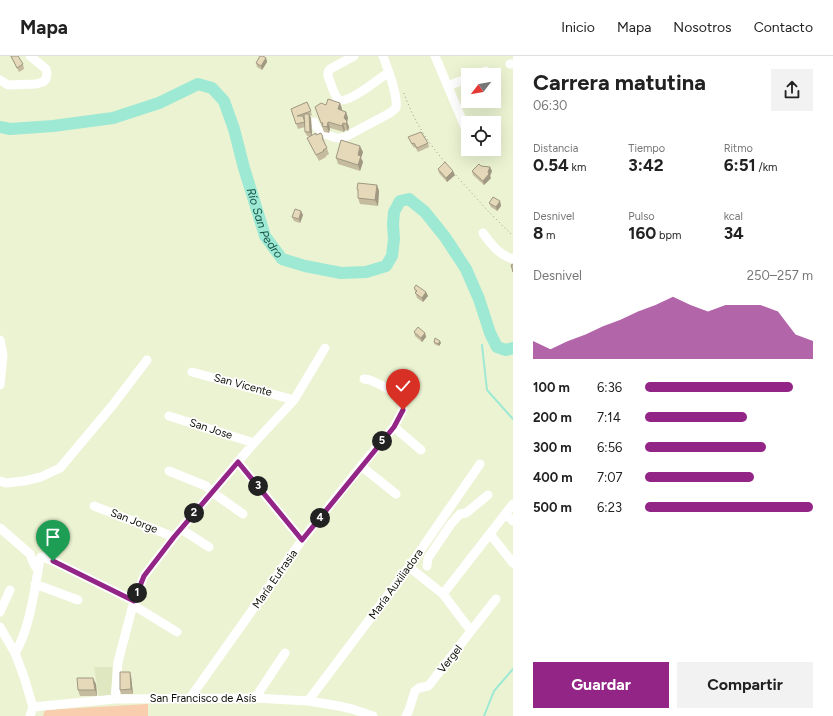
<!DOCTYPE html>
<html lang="es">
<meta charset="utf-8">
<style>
body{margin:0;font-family:Figtree,sans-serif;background:#f2f2f2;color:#222;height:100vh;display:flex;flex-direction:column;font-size:15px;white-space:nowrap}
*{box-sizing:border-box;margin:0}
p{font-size:13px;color:#767676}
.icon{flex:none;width:22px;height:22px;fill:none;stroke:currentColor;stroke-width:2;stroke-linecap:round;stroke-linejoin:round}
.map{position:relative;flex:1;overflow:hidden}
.details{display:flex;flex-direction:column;background:#fff;width:320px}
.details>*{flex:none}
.needle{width:26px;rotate:239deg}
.buttons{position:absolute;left:461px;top:12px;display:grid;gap:8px}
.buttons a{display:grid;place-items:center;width:40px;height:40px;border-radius:0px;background:#fff;box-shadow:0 4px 16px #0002;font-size:20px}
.pin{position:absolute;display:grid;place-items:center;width:34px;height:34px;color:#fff;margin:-41px -17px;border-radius:50% 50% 50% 0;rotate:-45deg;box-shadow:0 0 4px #0007}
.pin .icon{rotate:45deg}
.km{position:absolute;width:20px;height:20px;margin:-10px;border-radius:50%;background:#222;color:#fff;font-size:11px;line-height:20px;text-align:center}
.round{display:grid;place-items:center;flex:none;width:42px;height:42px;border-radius:0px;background:#f2f2f2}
.headline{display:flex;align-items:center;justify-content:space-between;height:68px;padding:0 20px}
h1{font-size:22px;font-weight:700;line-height:30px}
.figures{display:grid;grid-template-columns:repeat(3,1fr);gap:6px;height:68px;padding:4px 20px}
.figures div{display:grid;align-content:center}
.figures b{font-size:17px;font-weight:700}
.figures small{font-size:11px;font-weight:400}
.figures p{font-size:11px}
.chart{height:112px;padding:8px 20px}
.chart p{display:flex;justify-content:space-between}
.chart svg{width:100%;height:72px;margin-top:4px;fill:#932586;opacity:.7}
.button{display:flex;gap:8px;margin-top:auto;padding:8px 20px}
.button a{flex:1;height:46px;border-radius:0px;background:#932586;color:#fff;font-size:16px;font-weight:700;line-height:46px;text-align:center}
.button a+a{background:#f2f2f2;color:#222}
ul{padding:0 20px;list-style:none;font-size:13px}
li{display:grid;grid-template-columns:64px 48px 1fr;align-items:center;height:30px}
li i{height:10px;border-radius:5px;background:#932586}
header{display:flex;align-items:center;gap:24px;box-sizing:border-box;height:56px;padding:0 20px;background:#fff;border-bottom:1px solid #e0e0e0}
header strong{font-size:19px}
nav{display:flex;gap:22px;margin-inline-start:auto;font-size:14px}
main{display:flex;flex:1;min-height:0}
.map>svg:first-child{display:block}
.built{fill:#dee7bf}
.green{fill:#f8ceae}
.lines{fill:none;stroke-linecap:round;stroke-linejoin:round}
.stream{stroke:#9de9d4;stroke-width:2}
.river{stroke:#9de9d4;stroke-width:12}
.path{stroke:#9aa087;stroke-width:1;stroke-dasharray:1 3;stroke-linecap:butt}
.minor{stroke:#fff;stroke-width:9}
.wall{fill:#c5bb9f}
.shaded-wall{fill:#a09882}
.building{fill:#e5d9b9;stroke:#a09882}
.route-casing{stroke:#fff;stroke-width:8}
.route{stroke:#932586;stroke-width:5}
.labels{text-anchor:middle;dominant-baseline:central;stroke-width:3.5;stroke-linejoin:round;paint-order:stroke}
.street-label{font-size:11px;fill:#0b0d03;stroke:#fff}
.water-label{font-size:12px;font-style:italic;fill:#165547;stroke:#fff}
</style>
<header>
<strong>Mapa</strong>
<nav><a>Inicio</a><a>Mapa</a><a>Nosotros</a><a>Contacto</a></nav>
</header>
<main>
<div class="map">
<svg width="513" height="660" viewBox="0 0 513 660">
<rect width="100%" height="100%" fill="#ebf3d2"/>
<path class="built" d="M94,611H112L113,641H99Z"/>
<path class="green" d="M148,648V660H43L45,654Z"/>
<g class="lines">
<path class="stream" d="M482,289L487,334L513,363
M484,660L494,635L513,613"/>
<path class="river" id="s1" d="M0,71L10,73L53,70L113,62L159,47L198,28L212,32L224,45L234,73L244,112L265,180L282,203L305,210L341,217L366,216L386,210L392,200L394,183L393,168L394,156L400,145L409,143L425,156L445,181L466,213L479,243L490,277L497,291L506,294L513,292"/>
<path class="path" d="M404,37C413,63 427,86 446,107
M453,116L487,154L513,180"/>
<path class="minor" d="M354,0L330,13L328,16V20C330,25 334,39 338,43C346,50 380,22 389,16
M435,0L468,78
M510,8H513
M475,19L486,15
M0,24L8,29L36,28L43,26L46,23L47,17L46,13L30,0
M448,30L468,22
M314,66C318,75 319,76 328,79C335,82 337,83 345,81L390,57L396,52C398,38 388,14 383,0
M474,93L475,96
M483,177C491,188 499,199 513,203
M0,284L3,299L0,329
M192,316L294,344
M169,360L254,387
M394,371L421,394
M238,406L302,484
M361,410L396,438
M169,415L206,430L212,436L243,458
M0,425L6,427L24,425L41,421L60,412L112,350L147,304
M94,450L174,481
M506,458L513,465
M0,472L30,498L33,506L35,510L38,512
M181,473L209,491
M490,478L513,507
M427,510L428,502L451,468L460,458L466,457L488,439
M409,511L443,538L471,575
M35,528L78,544
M443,538L513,448
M133,549L177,576
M0,556L10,534
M0,571L15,597L24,621L33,651L30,660
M15,597C30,573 35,531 40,503L41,501H43L53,505L134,545
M190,642L302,484L361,410L394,371L403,354L402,348L399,342L394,336L381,329L370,324L364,323
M255,642L285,597
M115,643L118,606L134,545L144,520L174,481L254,387L294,344L325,292
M308,645L409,511L480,408
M33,651L115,643L255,642L308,645L339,650L352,653L373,660
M406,660L409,654L415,635L419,632L428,630L430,628L471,575L496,543"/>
</g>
<path class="wall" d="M10,0L23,8L24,13L19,16L12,3Z
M266,2L267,6L262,14L257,11L256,7Z
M307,46L312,59L310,60L311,62L312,79H316L323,81L325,87L329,98L326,100V101L319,105L310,88L307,82L310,80H307L305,76V71L298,73L291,53Z
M340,47L342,53V54L346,56L348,62L347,66L349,71L348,75L345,74L344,76L330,72L329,77L324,76L315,51Z
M408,81L428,87L429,91L418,96L415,91L414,92L410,85Z
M363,96L361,102L363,106L360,115L338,108L336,102Z
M481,110L492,115L490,120L491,122L484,129L473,119L472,115Z
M438,113L455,119L447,126L439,117Z
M371,129H377L379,135L378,150L360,148L358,142V136L357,133Z
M500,145L501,150L497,155L491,151L489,147Z
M303,159L300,167L294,165L292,161Z
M414,232L426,236L428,240L423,246L417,242Z
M414,276L425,277L426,281L422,286L415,280Z
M434,286L441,287L439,290L434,288Z
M131,620L133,638H121L120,634Z
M96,628L97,640H80L78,634Z"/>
<path class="shaded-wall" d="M266,2L267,6L262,14L261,10Z
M340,47L342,53L340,60L338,53Z
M346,56L348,62L347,66L349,71L348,75L344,62Z
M309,58L311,62L312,80L310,76Z
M328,66L330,72L329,77L327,71Z
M343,67L345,74L344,76L342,70Z
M360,90L363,96L361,102L363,106L360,115L358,109V99Z
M490,111L492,115L490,120L491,122L484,129L483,125Z
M453,115L455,119L447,126L446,122Z
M377,129L379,135L378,150L375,144Z
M500,145L501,150L497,155L496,151Z
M301,155L303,159L300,167L299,163Z
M426,236L428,240L423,246L422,242Z
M425,277L426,281L422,286L421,282Z
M440,285L441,287L439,290L438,288Z
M130,616L131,620L133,638L131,633Z
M93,622L96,628L97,640L95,634Z"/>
<path class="building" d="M11,0H18L23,8L17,12Z
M260,0H263L266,2L261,10L256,7Z
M328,43L340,47L338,53L346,56L344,62L347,65L346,68L343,67L342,70L328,66L327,71L322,70L323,67H321L315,51L321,47L326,49Z
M307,46L311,55L297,60H303L305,66L296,68L291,53Z
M304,58H309L310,76H305Z
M421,76L428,87L417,92L414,87L412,88L408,81Z
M316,77V79L321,77L323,81L322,82L327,92L323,94L324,95L316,99L307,82Z
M341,84L360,90L358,99L361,100L358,109L336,102Z
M445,106L453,115L446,122L438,113Z
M479,108L481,110L490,111L488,116L489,118L483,125L472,115Z
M358,127L377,129L375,144L358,142V133H357Z
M493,141L500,145L496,151L489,147Z
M295,153L301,155L299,163L292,161Z
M513,208V216L511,209Z
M416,229L426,236L422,242L415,237L417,235L414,232Z
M418,271L425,277L421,282L414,276Z
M435,282L440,285L438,288L434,286Z
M120,616H130L131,633L120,634Z
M77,622H93L95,634H78Z"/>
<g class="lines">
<g class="route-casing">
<path id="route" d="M53,505L134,545L144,520L174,481L238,406L302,484L394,371L403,354"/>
</g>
<use href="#route" class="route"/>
</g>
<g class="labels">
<g class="street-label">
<text transform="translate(243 329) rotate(15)">San Vicente</text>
<text transform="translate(211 373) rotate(18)">San Jose</text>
<text transform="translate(134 465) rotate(21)">San Jorge</text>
<text transform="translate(275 523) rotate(-55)">María Eufrasia</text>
<text transform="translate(396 528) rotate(-54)">María Auxiliadora</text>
<text transform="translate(450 603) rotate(-52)">Vergel</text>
<text x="203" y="642">San Francisco de Asís</text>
</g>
<g class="water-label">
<text stroke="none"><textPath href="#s1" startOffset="367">Río San Pedro</textPath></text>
</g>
</g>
</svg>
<div class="buttons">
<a><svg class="needle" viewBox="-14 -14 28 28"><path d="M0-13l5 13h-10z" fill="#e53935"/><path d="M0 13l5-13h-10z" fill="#767676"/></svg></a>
<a><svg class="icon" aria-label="locate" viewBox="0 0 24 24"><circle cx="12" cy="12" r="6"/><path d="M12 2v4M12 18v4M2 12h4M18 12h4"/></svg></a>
</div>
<div class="pin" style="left:53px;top:505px;background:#1e9e55"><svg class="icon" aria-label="arrive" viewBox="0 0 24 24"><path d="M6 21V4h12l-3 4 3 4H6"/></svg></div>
<div class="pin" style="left:403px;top:354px;background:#d93025"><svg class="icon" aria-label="check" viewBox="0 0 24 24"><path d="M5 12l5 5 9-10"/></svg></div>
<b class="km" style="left:137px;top:537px">1</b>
<b class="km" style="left:194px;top:457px">2</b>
<b class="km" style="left:258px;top:430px">3</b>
<b class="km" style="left:320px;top:462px">4</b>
<b class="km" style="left:382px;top:385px">5</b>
</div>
<section class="details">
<div class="headline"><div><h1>Carrera matutina</h1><p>06:30</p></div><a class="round"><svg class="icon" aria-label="share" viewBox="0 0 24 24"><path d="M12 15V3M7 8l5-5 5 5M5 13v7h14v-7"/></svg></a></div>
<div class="figures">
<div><p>Distancia</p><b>0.54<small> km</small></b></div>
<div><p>Tiempo</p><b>3:42</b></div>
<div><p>Ritmo</p><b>6:51<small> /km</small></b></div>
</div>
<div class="figures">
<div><p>Desnivel</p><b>8<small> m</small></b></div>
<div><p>Pulso</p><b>160<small> bpm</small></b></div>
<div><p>kcal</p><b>34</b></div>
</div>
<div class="chart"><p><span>Desnivel</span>250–257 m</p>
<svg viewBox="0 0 160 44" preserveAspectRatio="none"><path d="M0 44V33L10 38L20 33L30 29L40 24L50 20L60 15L70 11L80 6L90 11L100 15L110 11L120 11L130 11L140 15L150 29L160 33V44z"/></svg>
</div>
<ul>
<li><b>100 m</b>6:36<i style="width:88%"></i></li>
<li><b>200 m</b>7:14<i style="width:61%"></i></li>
<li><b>300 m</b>6:56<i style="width:72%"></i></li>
<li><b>400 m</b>7:07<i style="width:65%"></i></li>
<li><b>500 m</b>6:23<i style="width:100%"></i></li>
</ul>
<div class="button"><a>Guardar</a><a>Compartir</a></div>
</section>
</main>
